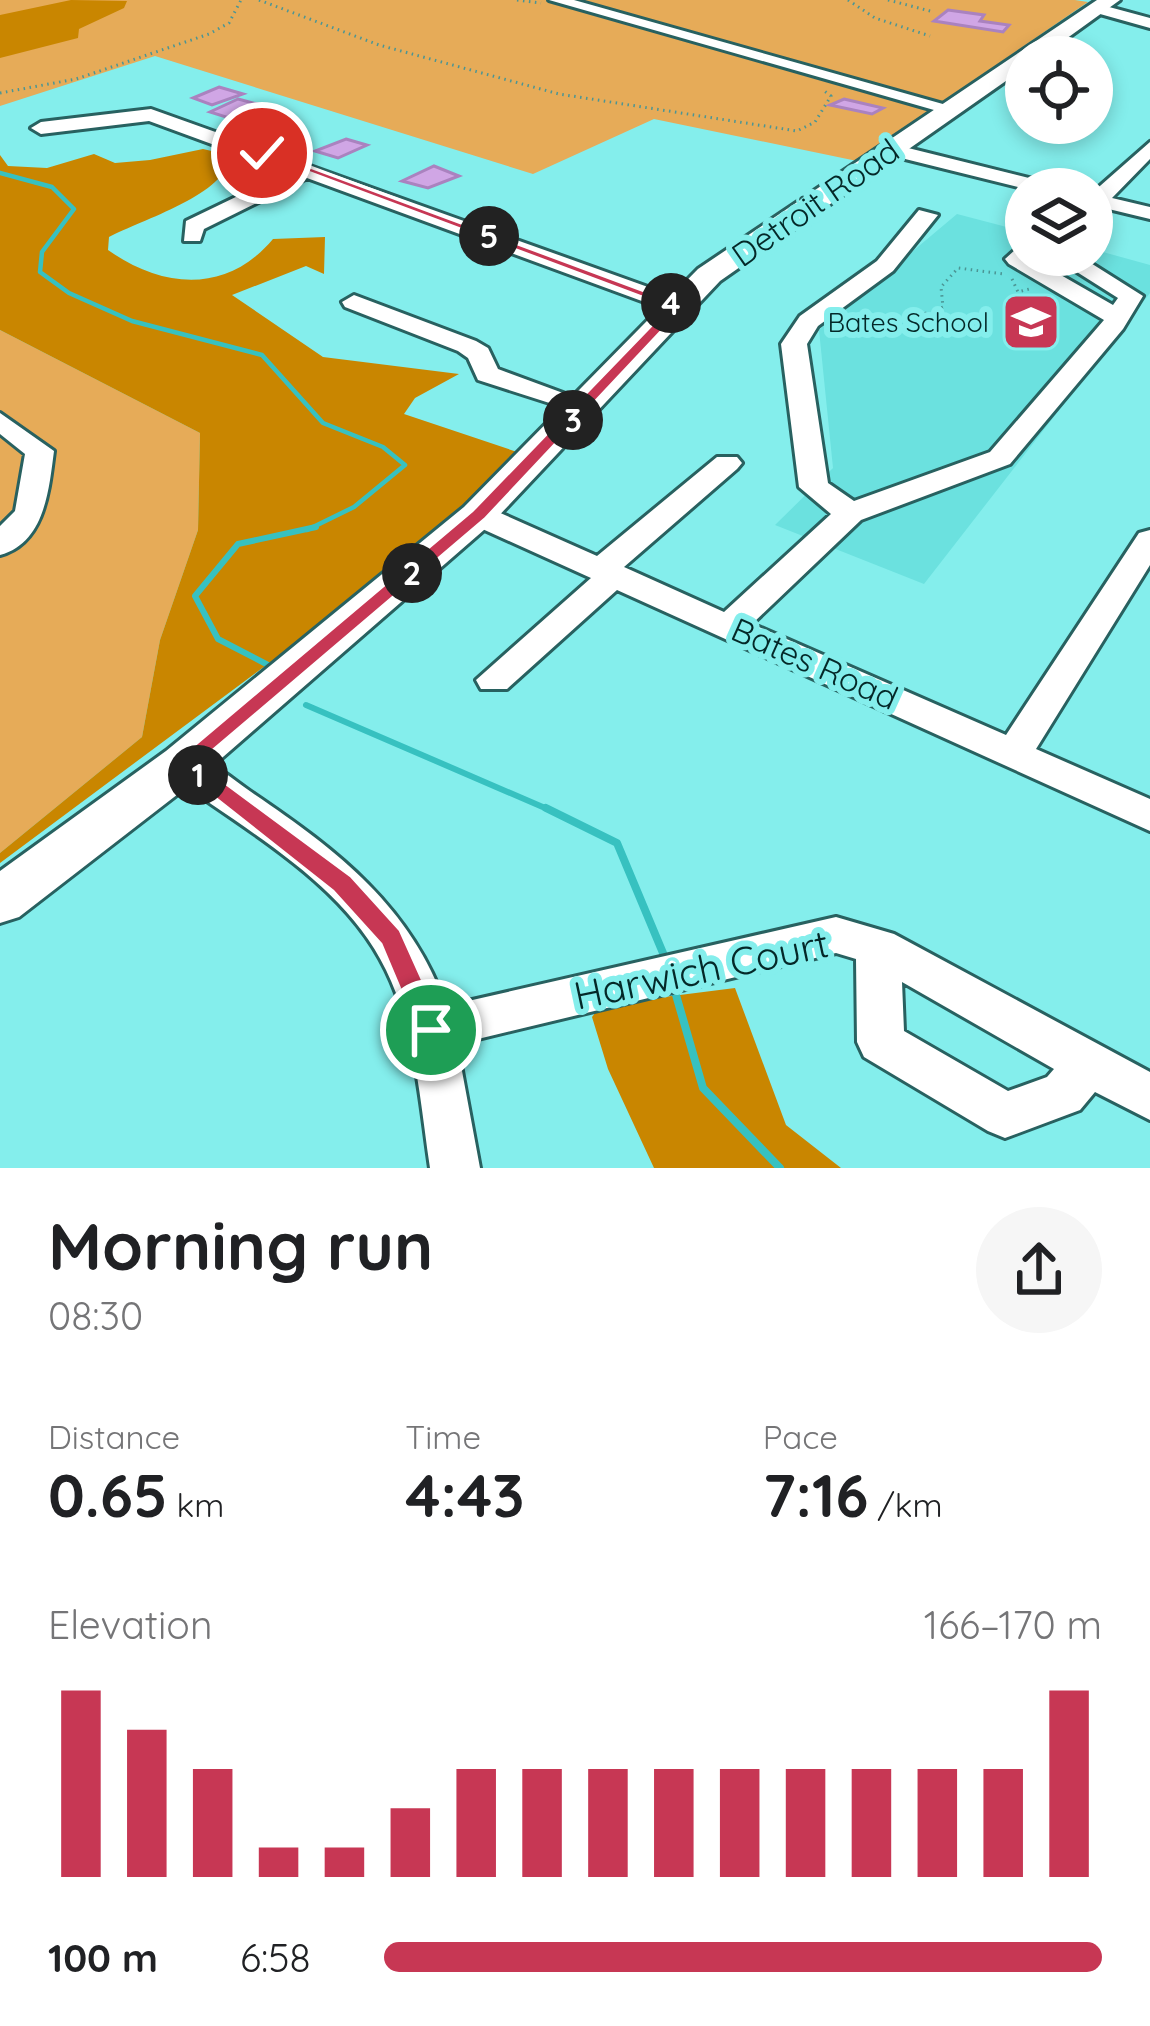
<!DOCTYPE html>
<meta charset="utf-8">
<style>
body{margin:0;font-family:Quicksand,sans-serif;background:#f6f6f6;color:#202124;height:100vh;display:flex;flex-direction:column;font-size:45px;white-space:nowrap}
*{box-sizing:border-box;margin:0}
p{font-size:39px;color:#757577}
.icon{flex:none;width:66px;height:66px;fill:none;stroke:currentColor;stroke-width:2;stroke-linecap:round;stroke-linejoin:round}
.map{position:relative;height:1168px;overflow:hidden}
.details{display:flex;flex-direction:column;background:#fff;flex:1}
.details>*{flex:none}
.buttons{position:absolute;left:1005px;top:36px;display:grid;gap:24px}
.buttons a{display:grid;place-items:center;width:108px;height:108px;border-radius:50%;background:#fff;box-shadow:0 6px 18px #0003;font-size:60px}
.pin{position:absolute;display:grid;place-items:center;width:102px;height:102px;color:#fff;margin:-51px;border:6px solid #fff;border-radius:50%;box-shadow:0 3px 12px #0007}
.km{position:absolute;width:60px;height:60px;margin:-30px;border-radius:50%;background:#222;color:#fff;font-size:33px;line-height:60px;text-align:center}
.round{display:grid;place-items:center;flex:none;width:126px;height:126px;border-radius:63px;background:#f6f6f6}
.overview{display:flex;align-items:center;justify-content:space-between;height:204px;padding:0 48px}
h1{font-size:66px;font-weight:700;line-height:90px}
.figures{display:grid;grid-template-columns:repeat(3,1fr);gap:18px;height:204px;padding:12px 48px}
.figures div{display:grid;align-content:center}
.figures b{font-size:60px;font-weight:700}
.figures small{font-size:33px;font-weight:400}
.figures p{font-size:33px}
.chart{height:336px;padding:24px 48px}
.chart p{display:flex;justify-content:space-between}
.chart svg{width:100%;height:216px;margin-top:12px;stroke:#c73754;stroke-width:6}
ul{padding:0 48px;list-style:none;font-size:39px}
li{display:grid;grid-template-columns:192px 144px 1fr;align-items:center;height:90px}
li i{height:30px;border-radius:15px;background:#c73754}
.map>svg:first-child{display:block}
.built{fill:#6be1df}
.green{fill:#e6ab58}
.forest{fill:#c98600}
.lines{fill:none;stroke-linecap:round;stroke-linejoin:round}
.stream-far2{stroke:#37c1c0;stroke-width:4.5}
.stream-far1{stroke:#37c1c0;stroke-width:6}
.stream{stroke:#37c1c0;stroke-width:8}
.building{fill:#d0a6e5;stroke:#aa82bf;stroke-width:3}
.minor-casing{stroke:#286160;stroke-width:6}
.major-casing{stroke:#286160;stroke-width:6}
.path-far1{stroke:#4b9594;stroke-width:3;stroke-dasharray:1.5 4.5;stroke-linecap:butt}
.path{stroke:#4b9594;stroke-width:4.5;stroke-dasharray:3 8;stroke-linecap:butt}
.minor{fill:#fff;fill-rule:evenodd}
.major{fill:#fff;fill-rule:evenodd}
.route{fill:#c73754;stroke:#fff;stroke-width:3}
.labels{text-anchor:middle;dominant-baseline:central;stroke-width:12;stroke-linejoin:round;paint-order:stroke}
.far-poi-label{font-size:27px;fill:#042828;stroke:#84eeec;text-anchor:end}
.street-label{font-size:33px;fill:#042828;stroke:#84eeec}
.near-street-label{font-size:39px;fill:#042828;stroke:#84eeec}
</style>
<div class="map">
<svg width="1150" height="1168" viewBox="0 0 1150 1168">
<rect width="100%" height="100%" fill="#84eeec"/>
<path class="built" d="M957,214L1026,232V255H1092V249L1150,265V293L924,584L775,525L833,468L819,330Z"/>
<path class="green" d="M0,0H1075L1088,2L857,161L654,119L533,174L155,56L0,106Z
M0,330L200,433L198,530L160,640L142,737L0,853Z"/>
<path class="forest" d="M71,0L127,1L124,8L79,29L78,38L0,58V15Z
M203,149L229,155C231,193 141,220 109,237L108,250C163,289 227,294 273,239L325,237L324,274L306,266L232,295L323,357L459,374L415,398L404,414L526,455L275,672L250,656L265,666L0,863V853L142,737L160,640L198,530L200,433L0,330V155L8,166L47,168L94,154L115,163L150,160Z
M735,988L786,1125L841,1168H654L608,1069L592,1017L601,1005Z"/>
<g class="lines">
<path class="stream-far2" d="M0,173L52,187L74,209L42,252L40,272L69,293L132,321L262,355L323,423L383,447L405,465L354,507L307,530"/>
<path class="stream-far1" d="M270,666L218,639L195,596L238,544L316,527
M306,705L552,811"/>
<path class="stream" d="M546,808L617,843L663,953
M676,995L703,1088L780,1168"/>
</g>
<path class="building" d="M948,10L984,15L980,21L1009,25L1003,32L934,21Z
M219,87L243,94L212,105L193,98Z
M238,99L261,105L229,118L210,112Z
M844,99L883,108L872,114L830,105Z
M270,108L290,115L256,127L236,121Z
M346,139L367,145L338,158L315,151Z
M434,166L459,176L428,188L402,181Z"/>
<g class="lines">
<g class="minor-casing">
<path id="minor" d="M549,0H574L957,108L941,112Z
M1098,4L1150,18V28L1093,12Z
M151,109L687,301L690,306L678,313L669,311L307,178L204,229L200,241H184L186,221L288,172L149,121L41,134L31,128L41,122Z
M1150,142V159L1112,198L1150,207V219L1092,205V193Z
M892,144L1057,185L1060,189H1026L885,154V146Z
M919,210L938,215L893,271L818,326L807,344L828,483L854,501L990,452L1104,320L1009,264L1005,259L1026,240V255L1113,305L1118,298L1050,255H1078L1143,296L1123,329L1010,464L861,520L752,624L1006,735L1139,533L1150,530V565L1036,749L1150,799V831L617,590L507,689H481L476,680L591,578L467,522L463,515L467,508H489L597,556L717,457H737L742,463L737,469L624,567L724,612L831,514L799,487L781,344L800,316L877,261Z
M354,295L476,341L488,348L498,369L601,407L587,415L478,380L468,358L458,351L345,307L342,302Z
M0,413L54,451C49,489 45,543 0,555V526L15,511L25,454L0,434Z
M183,750C209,758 232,779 254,794C338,851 411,907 446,1006L836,917L894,934L1150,1072V1120L1095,1092L1080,1110L1005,1138L988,1131L864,1057L857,1042L856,959L836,953L457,1044L480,1168H430C420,1102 416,1031 386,970C344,882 244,830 169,774L164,764L169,754ZM902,982L1054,1069L1047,1077L1008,1091L904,1031Z"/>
</g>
<g class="major-casing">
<path id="major" d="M1097,0H1120L1041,57H1026V67L720,281L492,523L200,777L19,917L0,923V871L166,751L464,507L698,269Z"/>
</g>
<path class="path-far1" d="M259,0L379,45L559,94L797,131L815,122L831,96L823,90
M517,0L541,3
M848,0L875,18L930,36
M888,0L934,12
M0,93L76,79L209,34L229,23L241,0
M1012,279L1018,292L1033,288
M936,310L943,307L941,287L958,268L1004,274"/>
<path class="path" d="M914,319L943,307"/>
<use href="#minor" class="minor"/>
<use href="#major" class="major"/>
</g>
<path class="route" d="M267,151L685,306L485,519L198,763L351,876L400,930L445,1030L431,1042L421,1039L381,944L333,891L172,764L472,511L669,307L257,153Z"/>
<defs>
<g id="school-square" transform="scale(3)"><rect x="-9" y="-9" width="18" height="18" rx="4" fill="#c73754" stroke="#84eeec"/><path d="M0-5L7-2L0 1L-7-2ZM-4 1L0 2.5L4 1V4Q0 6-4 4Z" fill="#fff"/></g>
</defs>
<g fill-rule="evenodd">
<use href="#school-square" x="1031" y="322"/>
</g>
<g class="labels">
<g class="far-poi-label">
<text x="989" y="322">Bates School</text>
</g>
<g class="street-label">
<text transform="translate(815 202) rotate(-35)">Detroit Road</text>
<text transform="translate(815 663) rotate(24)">Bates Road</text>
</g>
<g class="near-street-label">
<text transform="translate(701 969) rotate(-12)">Harwich Court</text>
</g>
</g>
</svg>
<div class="buttons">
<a><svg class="icon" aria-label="locate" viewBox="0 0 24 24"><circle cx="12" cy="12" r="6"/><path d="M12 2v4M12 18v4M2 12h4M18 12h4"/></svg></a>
<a><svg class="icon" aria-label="layers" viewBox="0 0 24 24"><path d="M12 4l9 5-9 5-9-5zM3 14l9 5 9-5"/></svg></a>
</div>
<div class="pin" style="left:431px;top:1030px;background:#1e9e55"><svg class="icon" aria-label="arrive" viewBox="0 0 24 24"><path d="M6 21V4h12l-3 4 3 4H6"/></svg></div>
<div class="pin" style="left:262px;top:153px;background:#d93025"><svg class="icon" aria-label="check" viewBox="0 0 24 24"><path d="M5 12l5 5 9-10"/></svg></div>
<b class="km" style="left:198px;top:775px">1</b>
<b class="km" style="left:412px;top:573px">2</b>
<b class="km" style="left:573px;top:420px">3</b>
<b class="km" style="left:671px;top:303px">4</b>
<b class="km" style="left:489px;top:236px">5</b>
</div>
<section class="details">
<div class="overview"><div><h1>Morning run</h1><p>08:30</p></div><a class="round"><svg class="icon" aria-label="share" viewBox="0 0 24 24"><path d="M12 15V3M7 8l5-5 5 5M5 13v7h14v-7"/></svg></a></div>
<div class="figures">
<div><p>Distance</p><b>0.65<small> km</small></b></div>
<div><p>Time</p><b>4:43</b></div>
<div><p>Pace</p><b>7:16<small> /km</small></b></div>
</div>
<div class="chart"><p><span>Elevation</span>166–170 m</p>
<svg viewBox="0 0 160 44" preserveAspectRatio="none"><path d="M5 44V6M15 44V14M25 44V22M35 44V38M45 44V38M55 44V30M65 44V22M75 44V22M85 44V22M95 44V22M105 44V22M115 44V22M125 44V22M135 44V22M145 44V22M155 44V6"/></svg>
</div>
<ul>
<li><b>100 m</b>6:58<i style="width:100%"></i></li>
</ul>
</section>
